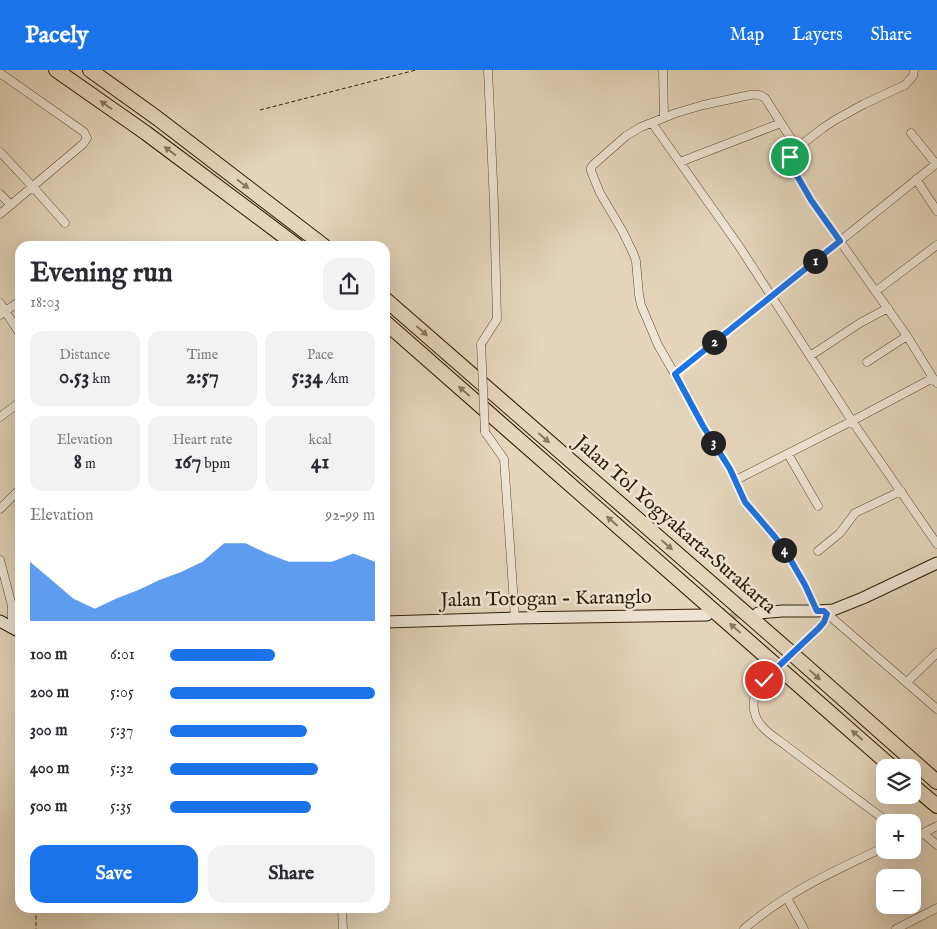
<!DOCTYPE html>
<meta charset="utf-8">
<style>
body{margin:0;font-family:"IM FELL English",serif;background:#f2f2f3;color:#2b2b33;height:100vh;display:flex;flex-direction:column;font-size:19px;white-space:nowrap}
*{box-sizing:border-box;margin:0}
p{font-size:16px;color:#7c7c81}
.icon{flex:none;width:28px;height:28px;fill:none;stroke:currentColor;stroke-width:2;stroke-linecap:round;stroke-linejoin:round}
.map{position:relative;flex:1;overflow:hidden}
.sheet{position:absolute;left:15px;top:171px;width:375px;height:672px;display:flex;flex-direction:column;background:#fff;border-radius:15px;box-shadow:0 5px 20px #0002}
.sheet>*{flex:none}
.fabs{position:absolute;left:876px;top:689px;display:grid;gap:10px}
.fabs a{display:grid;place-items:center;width:45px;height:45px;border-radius:10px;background:#fff;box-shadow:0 5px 20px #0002;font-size:25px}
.pin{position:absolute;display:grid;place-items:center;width:42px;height:42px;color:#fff;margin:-21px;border:2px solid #fff;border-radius:50%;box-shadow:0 1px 5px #0007}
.km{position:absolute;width:25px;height:25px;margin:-12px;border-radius:50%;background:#222;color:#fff;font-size:14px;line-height:25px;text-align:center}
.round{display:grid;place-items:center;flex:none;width:52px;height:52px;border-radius:15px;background:#f2f2f3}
.overview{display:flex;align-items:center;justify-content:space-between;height:85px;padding:0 15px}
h1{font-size:28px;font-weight:800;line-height:38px}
.stats{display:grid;grid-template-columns:repeat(3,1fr);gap:8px;height:85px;padding:5px 15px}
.stats div{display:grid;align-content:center;border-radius:12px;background:#f2f2f3;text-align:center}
.stats b{font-size:21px;font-weight:800}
.stats small{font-size:14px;font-weight:400}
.stats p{font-size:14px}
.chart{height:140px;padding:10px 15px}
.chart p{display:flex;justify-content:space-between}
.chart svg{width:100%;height:90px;margin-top:5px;fill:#1a73e8;opacity:.7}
.button{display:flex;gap:10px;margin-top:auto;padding:10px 15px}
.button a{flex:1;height:58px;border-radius:15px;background:#1a73e8;color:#fff;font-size:20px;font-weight:800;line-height:58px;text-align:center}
.button a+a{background:#f2f2f3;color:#2b2b33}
ul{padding:0 15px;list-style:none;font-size:16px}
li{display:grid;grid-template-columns:80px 60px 1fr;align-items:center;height:38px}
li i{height:12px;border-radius:6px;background:#1a73e8}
header{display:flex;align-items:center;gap:30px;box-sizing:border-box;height:70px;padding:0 25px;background:#1a73e8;color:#fff}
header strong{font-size:24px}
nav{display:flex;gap:28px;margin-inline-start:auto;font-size:18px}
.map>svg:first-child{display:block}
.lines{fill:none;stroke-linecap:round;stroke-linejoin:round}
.secondary-tunnel{stroke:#c1b096;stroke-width:11;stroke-dasharray:11 5.5;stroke-linecap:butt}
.street-casing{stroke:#5e4a30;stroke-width:9}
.secondary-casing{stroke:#311c02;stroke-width:13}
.highway-casing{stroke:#311c02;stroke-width:16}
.path{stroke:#311c02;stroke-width:1;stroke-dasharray:4 2.5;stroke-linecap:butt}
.street{stroke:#eee4d3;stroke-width:8}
.secondary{stroke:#eee4d3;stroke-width:11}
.highway{stroke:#e5d5bb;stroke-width:14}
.street-bridge-casing{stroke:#5e4a30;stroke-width:9;stroke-linecap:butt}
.street-bridge{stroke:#eee4d3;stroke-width:8}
.oneway{fill:#8b785e}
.route-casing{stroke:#fff;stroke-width:10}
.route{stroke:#1a73e8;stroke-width:6}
.labels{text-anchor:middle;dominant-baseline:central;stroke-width:5;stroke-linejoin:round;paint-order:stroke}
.street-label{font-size:20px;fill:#311c02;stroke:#eee4d3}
</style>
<header>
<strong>Pacely</strong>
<nav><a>Map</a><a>Layers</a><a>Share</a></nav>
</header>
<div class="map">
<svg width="937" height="859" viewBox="0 0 937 859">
<rect width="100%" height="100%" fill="#e5d5bb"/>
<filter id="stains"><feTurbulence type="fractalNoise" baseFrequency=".004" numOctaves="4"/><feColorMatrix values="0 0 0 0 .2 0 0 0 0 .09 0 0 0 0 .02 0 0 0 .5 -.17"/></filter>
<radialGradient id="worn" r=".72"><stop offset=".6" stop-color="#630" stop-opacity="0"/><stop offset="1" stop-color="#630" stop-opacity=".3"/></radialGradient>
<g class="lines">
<path class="secondary-tunnel" d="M714,544L750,543"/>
<g class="street-casing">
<path id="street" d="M663,0L664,47
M914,0L913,6L905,15L864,34L835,50L823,58L797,78L790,87V94L811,130L907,266L933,308L937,313
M0,3L84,62L87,68L83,74L0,144
M652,53L739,176L852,351L937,474
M911,63L936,94
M797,78L765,28C760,24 755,24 750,25L703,35L676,43L641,57L626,66L593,95L591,98V101L600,123L623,162L634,185L636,191L639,225L641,235L658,275L685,322L703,356L730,399L745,432L775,467L786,482L805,515L817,541
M0,82L33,117L65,153
M680,92L781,53
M916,109L937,141
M0,124L11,135
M876,221L937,175
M0,233L20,264
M0,245L20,231
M481,274L497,249L494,134L488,0
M810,286L860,253L888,238
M867,292L907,266
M675,304L937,93
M0,347L20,332
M485,362L504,389L515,548
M788,384L818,436
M736,410L852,351L933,308
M0,439L20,419
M818,481L840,463L855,443L901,421
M0,490L12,536V557
M824,541L937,639
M799,578L822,555L827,544
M774,600C760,614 748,626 756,647C760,659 779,670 789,678C822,703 855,728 888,752
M907,612L937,583
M923,763L937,775
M912,766L923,763L937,756
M787,828L804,859
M342,839L343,859
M744,859C785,823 836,800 885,777
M896,859L937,838"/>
</g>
<g class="secondary-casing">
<path id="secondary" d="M758,543L782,541H817L833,540L863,528L937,493
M0,551L20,562
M385,552L515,548L707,545"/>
</g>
<g class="highway-casing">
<path id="highway" d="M56,0L146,63L297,176
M90,0L157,48L324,176
M385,229L789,581L937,712
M385,252L893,698
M912,715L937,736"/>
</g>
<path class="path" d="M260,40L416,0
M36,839V859"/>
<use href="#street" class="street"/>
<use href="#secondary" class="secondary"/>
<use href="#highway" class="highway"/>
<g class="street-bridge-casing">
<path id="street-bridge" d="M481,274L485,362
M774,600L799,578"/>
</g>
<use href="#street-bridge" class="street-bridge"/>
</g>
<defs><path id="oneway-solid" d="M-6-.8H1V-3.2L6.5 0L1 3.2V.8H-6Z" transform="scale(1.25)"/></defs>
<g class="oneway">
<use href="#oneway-solid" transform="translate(106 35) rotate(-145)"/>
<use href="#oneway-solid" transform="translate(170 81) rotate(-143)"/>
<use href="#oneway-solid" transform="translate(243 114) rotate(37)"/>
<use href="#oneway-solid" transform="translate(422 261) rotate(41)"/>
<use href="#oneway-solid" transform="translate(464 321) rotate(-139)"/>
<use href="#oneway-solid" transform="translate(544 368) rotate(41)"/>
<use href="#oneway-solid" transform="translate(612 451) rotate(-139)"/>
<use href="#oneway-solid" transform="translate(667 475) rotate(41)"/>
<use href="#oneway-solid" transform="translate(735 558) rotate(-139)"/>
<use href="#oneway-solid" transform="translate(815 605) rotate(42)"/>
<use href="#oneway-solid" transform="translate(857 665) rotate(-139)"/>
</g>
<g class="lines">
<g class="route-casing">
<path id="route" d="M764,610L819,558L824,552L827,544L824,541H817L805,515L786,482L775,467L745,432L730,399L703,356L675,304L840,171L811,130L792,97L790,94V87"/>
</g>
<use href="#route" class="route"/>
</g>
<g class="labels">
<g class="street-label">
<text transform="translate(675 455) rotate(41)">Jalan Tol Yogyakarta–Surakarta</text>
<text transform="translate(546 529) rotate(-1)">Jalan Totogan - Karanglo</text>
</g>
</g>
<rect width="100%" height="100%" filter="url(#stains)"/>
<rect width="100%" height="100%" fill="url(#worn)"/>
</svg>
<div class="fabs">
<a><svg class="icon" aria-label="layers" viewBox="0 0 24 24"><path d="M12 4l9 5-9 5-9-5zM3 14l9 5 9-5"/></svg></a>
<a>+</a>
<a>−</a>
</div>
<div class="pin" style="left:790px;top:87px;background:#1e9e55"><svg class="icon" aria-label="arrive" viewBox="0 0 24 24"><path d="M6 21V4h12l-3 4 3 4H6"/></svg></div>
<div class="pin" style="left:764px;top:610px;background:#d93025"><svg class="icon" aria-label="check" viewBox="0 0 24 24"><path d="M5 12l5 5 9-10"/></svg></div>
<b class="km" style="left:815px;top:191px">1</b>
<b class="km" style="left:714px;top:272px">2</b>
<b class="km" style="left:713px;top:373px">3</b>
<b class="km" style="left:784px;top:480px">4</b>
<section class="sheet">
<div class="overview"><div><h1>Evening run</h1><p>18:03</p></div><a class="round"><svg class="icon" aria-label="share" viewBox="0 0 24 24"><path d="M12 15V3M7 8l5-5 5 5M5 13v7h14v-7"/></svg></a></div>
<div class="stats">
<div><p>Distance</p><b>0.53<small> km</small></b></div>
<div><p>Time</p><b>2:57</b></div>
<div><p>Pace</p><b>5:34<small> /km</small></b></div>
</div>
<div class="stats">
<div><p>Elevation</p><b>8<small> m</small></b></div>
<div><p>Heart rate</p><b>167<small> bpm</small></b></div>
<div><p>kcal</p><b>41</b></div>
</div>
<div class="chart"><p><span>Elevation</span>92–99 m</p>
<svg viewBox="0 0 160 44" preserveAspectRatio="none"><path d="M0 44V15L10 24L20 33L30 38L40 33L50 29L60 24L70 20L80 15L90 6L100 6L110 11L120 15L130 15L140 15L150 11L160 15V44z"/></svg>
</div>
<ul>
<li><b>100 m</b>6:01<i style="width:51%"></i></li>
<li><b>200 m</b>5:05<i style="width:100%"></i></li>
<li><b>300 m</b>5:37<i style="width:67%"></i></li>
<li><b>400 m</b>5:32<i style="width:72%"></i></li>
<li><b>500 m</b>5:35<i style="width:69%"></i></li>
</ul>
<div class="button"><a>Save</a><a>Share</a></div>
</section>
</div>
